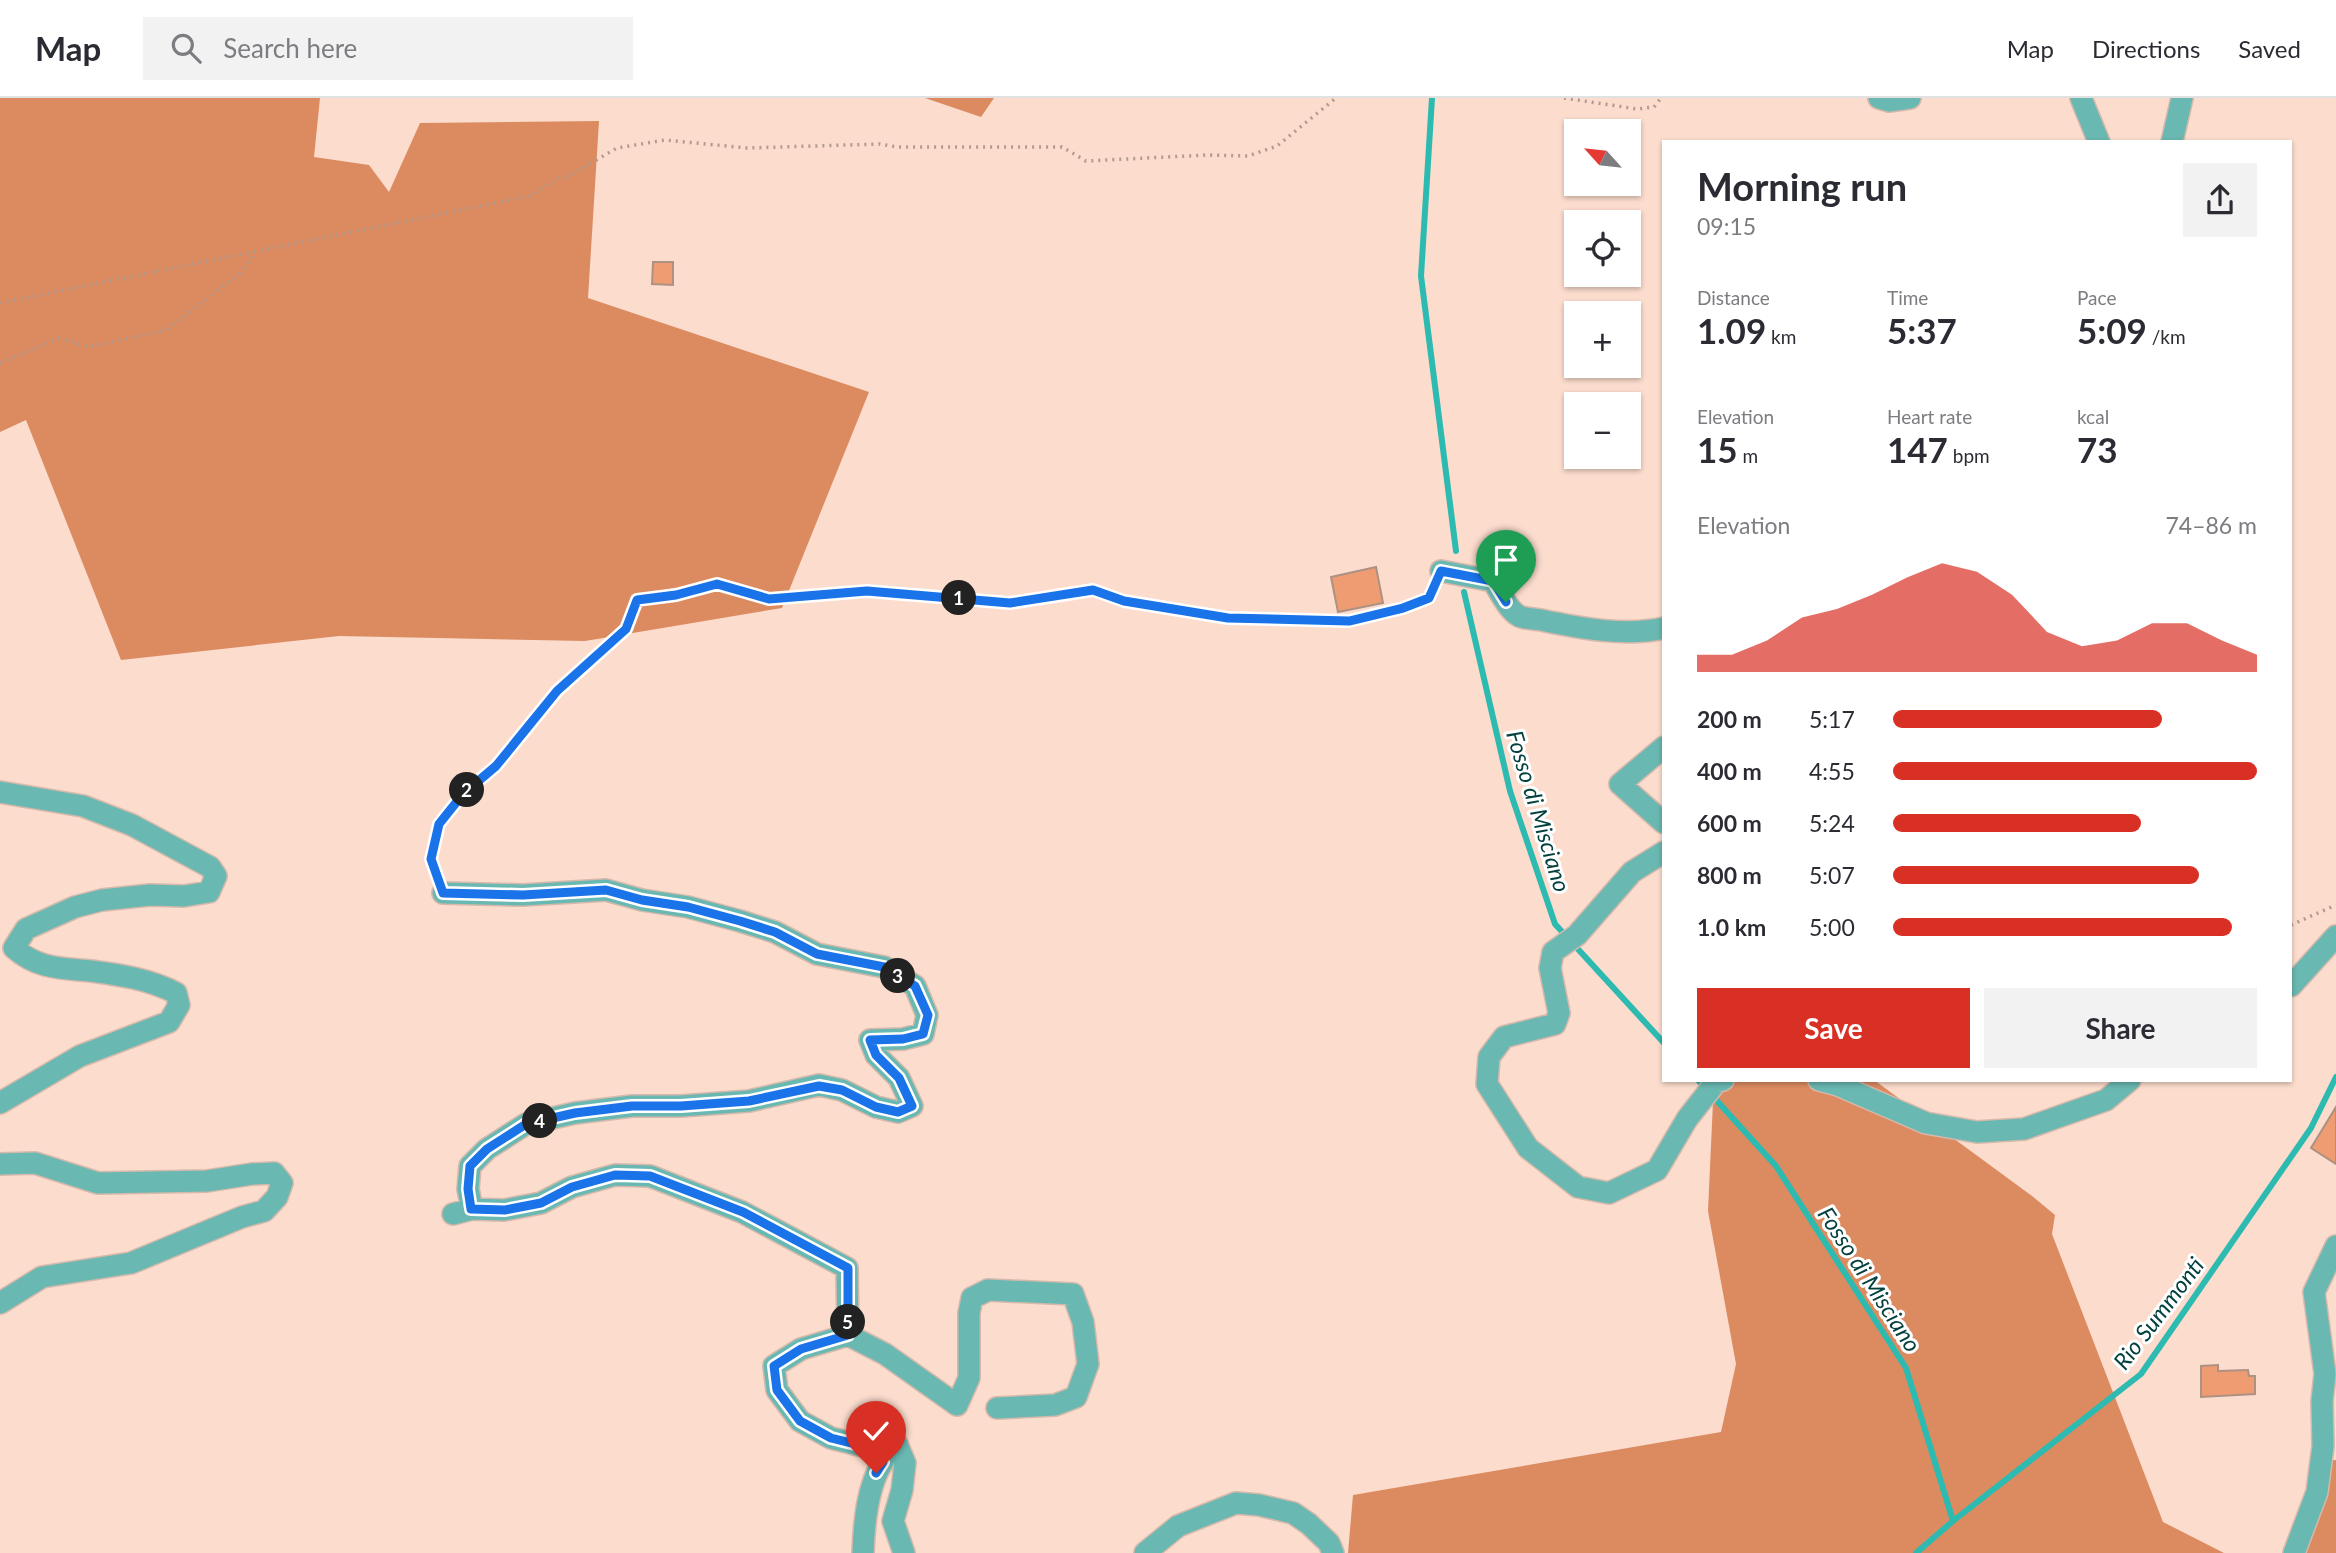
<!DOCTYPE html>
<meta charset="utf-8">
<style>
body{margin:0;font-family:Lato,sans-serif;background:#f2f2f3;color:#2b2b33;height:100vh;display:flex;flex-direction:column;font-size:26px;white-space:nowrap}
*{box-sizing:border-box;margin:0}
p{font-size:23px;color:#7c7c81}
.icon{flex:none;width:38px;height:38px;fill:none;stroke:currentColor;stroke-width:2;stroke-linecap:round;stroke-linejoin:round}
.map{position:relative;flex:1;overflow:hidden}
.panel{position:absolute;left:1662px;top:42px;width:630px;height:942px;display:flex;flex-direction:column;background:#fff;border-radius:0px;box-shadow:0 2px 5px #0004}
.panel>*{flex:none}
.needle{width:46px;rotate:297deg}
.buttons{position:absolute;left:1564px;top:21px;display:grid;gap:14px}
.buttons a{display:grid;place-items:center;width:77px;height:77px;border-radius:0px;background:#fff;box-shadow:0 2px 5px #0004;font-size:35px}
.pin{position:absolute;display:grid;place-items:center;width:60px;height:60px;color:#fff;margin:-72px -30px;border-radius:50% 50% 50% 0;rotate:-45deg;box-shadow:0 0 7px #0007}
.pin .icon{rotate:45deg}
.km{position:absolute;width:35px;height:35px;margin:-18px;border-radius:50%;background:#222;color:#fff;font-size:19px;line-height:35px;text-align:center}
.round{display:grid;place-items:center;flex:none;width:74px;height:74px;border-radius:0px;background:#f2f2f3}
.headline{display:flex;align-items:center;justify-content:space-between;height:119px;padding:0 35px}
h1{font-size:38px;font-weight:700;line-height:52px}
.figures{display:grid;grid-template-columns:repeat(3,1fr);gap:10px;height:119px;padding:7px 35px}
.figures div{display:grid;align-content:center}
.figures b{font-size:35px;font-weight:700}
.figures small{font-size:19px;font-weight:400}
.figures p{font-size:19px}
.chart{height:196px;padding:14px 35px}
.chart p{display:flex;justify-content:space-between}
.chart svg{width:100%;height:126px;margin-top:7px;fill:#d93025;opacity:.7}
.primary-button{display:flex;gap:14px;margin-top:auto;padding:14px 35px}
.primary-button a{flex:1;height:80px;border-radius:0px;background:#d93025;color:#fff;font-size:28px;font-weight:700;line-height:80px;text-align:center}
.primary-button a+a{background:#f2f2f3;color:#2b2b33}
ul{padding:0 35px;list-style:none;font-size:23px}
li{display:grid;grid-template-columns:112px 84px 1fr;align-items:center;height:52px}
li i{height:18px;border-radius:9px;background:#d93025}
header{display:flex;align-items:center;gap:42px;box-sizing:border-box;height:98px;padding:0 35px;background:#fff;border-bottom:2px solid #e1e1e2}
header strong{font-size:33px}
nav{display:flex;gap:38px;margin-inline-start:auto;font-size:24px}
.search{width:490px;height:63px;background:#f2f2f3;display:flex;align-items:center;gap:18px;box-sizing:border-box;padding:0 24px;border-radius:0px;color:#7c7c81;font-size:26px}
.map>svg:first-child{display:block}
.forest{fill:#dc8b61}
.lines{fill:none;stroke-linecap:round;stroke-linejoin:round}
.stream{stroke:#2dbab1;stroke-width:6}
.building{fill:#ef9c72;stroke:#ad9183;stroke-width:2}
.minor-casing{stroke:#d4b9ac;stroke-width:24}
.path{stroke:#b29a8e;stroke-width:3.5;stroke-dasharray:2 5;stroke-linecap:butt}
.minor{stroke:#69b8b1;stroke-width:21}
.route-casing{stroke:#fff;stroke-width:14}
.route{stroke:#1a73e8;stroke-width:9}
.labels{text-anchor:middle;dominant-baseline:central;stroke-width:6;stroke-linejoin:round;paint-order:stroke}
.water-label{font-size:23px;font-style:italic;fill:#02413d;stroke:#fff}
</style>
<header>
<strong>Map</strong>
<div class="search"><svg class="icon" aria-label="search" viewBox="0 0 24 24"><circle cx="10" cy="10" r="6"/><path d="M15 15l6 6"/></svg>Search here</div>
<nav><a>Map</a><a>Directions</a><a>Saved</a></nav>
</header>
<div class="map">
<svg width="2336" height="1455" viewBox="0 0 2336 1455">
<rect width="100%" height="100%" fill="#fbdccd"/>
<path class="forest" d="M0,0H320L314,59L369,67L389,94L420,25L599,23L588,200L869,294L782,510L585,543L339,538L121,562L26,322L0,334Z
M925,0H994L981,19Z
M1714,982H1874L2032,1098L2055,1117L2052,1136L2163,1424L2224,1455H1348L1353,1397L1721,1334L1736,1266L1708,1113Z
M2327,1362H2336V1455H2298Z"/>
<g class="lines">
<path class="stream" d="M1432,0L1421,178L1456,453
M1464,494L1510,693L1555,826L1664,945
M1698,982L1776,1068L1906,1270L1953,1423L1916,1455
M1953,1423L2141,1276L2311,1030L2336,979"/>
</g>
<path class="building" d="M653,164H673V187L652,186Z
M1376,469L1383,505L1338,514L1331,479Z
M2336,1009V1066L2311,1050Z
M2218,1267V1273L2248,1272L2249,1278H2255V1296L2201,1299V1268Z"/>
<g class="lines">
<g class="minor-casing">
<path id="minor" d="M1879,0L1889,3L1910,0
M2081,0L2099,44
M2172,44L2182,0
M1441,473L1493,483C1500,494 1508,512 1519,518C1525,521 1535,521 1541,522C1579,530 1626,539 1664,530
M1664,649L1620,686L1664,725
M0,694L83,708L132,727L210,769L216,778L209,794L184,798L150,797L102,802L75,809L26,831L14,850C38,871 60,870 91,873C121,877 149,881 176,895L179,907L169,924L80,958L0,1005
M1664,754L1632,774L1577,837L1553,854L1550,870L1559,915L1555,926L1504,939L1489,959L1487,986L1528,1050L1578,1089L1609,1095L1657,1072L1687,1021L1716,984L1723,982
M443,795L523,797L606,792L642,802L688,809L740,823L775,834L817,856L884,869L915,888L927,917L923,936L903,941L870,942L876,957L899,980L912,1008L898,1014L876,1009L842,992L819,987L749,1003L681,1008H632L575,1015L526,1026L487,1051L470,1068L468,1091L472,1111
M2291,888L2336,838
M1819,982L1838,987L1926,1025L1977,1034L2024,1031L2106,1002L2130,982
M0,1066L35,1065L98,1085L207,1083L252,1076L274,1075L282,1085L277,1099L264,1113L242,1119L131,1165L42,1179L0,1205
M453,1116L472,1111L504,1112L541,1105L572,1089L615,1077L650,1078L742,1114L847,1170L848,1237L801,1251L774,1268L777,1292L800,1323L831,1340L875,1351L883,1364C867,1388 864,1426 863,1455
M848,1237L885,1256L957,1307L969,1280V1215L972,1200L988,1192L1073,1196L1083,1224L1088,1266L1076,1299L1055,1307L997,1310
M875,1351L880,1341L897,1346L905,1365L902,1392L893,1423L904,1455
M1145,1455L1178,1428L1236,1405L1259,1407L1293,1415L1309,1426L1329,1445L1333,1455
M2294,1455L2317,1394L2323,1348L2322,1303L2325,1276L2314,1194L2336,1148"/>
</g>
<path class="path" d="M1564,0L1637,11L1654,9L1661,0
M0,205L530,98L557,81L569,78L617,50L665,42L747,50L880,46L897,49H1062L1086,63L1207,57L1248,58L1277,48L1336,0
M0,265L59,240L89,249L166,232L243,173L255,155
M437,776L431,761L439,726L463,696L496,668L557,593L627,531L637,502L676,497L717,487L770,501L867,493L1010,505L1093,492L1123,503L1228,520L1349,523L1403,510L1429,500L1434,491
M2291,827L2336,807"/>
<use href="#minor" class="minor"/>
</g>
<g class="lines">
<g class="route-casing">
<path id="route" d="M876,1375L883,1364L875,1351L831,1340L800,1323L777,1292L774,1268L801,1251L848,1237V1170L743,1114L650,1078L615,1077L572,1089L541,1105L505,1112L471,1111L468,1091L470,1068L487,1051L526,1026L575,1015L632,1008H681L749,1003L819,988L842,992L876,1009L898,1014L912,1008L899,980L876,957L870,942L903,941L923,936L928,917L915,888L884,869L817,856L775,834L740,823L688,809L642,802L606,792L523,797L443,795L431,761L439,726L463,696L496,668L557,593L626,531L637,502L676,497L717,486L769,501L867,493L1010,505L1093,492L1124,503L1228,520L1349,523L1403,510L1429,500L1441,473L1493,483L1506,504"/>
</g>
<use href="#route" class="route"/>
</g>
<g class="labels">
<g class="water-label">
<text transform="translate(1539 713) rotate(73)">Fosso di Misciano</text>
<text transform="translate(1870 1181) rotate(57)">Fosso di Misciano</text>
<text transform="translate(2158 1215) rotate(-53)">Rio Summonti</text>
</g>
</g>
</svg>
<div class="buttons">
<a><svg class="needle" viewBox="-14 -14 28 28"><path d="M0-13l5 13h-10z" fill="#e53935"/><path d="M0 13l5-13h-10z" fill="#7c7c81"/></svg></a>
<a><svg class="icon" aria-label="locate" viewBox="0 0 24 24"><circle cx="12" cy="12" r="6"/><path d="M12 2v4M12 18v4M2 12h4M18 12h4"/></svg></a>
<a>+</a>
<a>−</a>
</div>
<div class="pin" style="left:1506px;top:504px;background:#1e9e55"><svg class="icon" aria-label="arrive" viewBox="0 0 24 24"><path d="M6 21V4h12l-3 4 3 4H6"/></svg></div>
<div class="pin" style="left:876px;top:1375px;background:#d93025"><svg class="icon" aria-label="check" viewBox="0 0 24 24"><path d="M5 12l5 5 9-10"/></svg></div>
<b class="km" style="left:959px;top:500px">1</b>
<b class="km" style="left:467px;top:692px">2</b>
<b class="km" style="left:898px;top:878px">3</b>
<b class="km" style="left:540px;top:1023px">4</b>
<b class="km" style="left:848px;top:1224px">5</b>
<section class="panel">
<div class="headline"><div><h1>Morning run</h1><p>09:15</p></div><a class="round"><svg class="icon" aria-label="share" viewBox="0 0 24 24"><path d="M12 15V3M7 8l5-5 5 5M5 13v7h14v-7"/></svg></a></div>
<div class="figures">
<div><p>Distance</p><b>1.09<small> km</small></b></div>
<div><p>Time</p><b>5:37</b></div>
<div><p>Pace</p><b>5:09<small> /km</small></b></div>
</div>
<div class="figures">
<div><p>Elevation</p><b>15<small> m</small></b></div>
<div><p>Heart rate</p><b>147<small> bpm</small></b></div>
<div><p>kcal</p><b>73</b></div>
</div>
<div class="chart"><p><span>Elevation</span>74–86 m</p>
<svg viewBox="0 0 160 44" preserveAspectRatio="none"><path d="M0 44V38L10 38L20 33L30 25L40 22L50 17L60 11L70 6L80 9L90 17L100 30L110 35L120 33L130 27L140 27L150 33L160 38V44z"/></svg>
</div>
<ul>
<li><b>200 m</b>5:17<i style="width:74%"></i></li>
<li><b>400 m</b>4:55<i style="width:100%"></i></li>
<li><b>600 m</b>5:24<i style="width:68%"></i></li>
<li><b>800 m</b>5:07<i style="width:84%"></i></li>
<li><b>1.0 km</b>5:00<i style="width:93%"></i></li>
</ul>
<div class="primary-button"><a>Save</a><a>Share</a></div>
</section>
</div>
